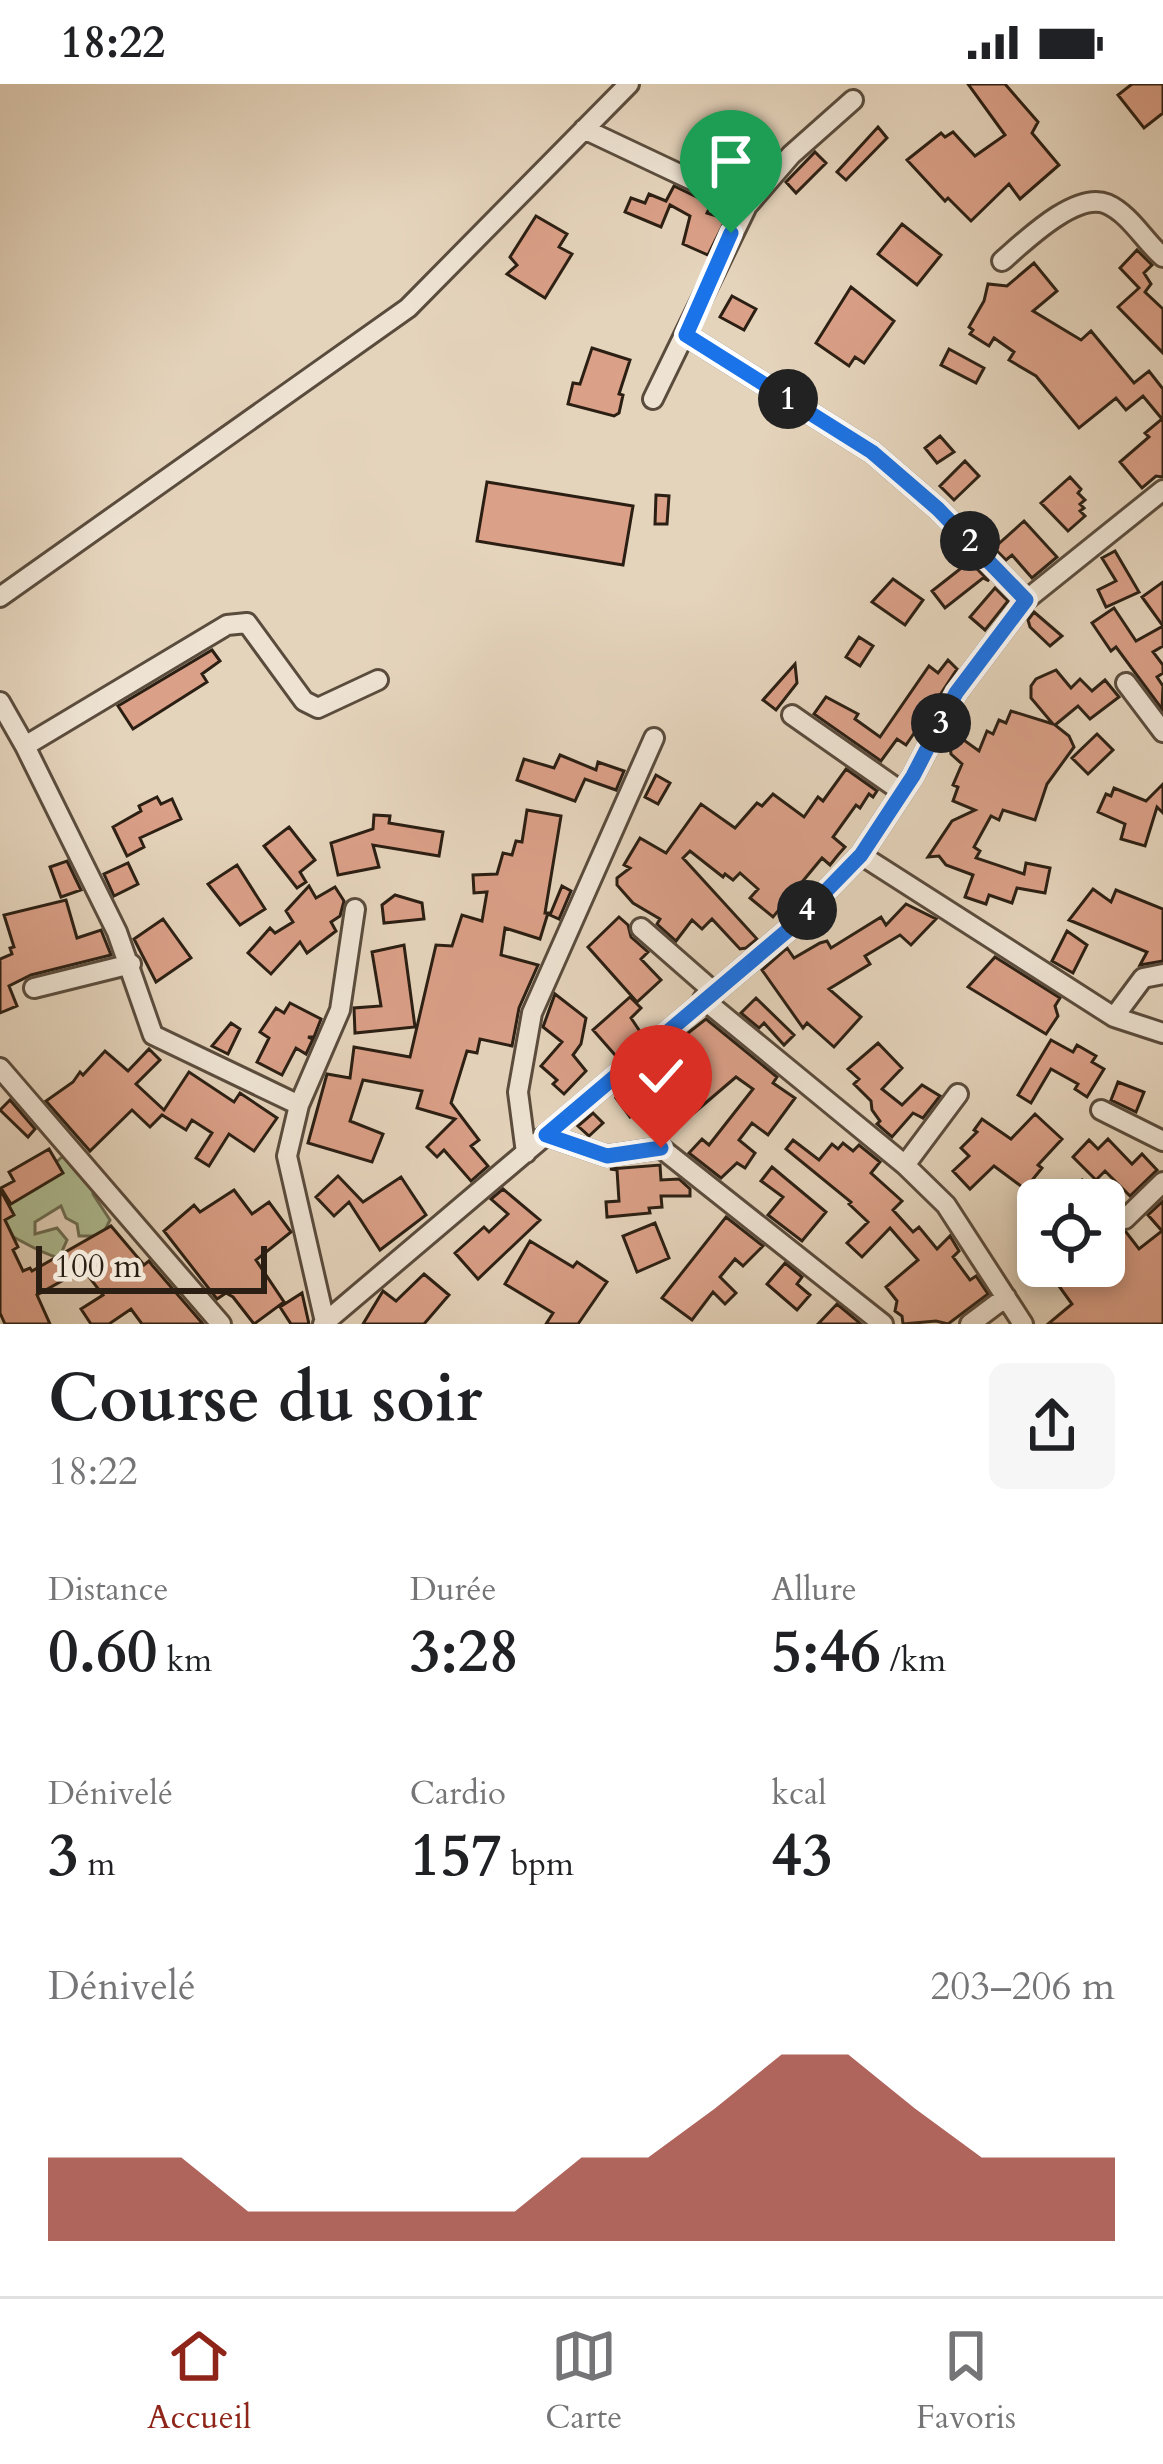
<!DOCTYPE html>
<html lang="fr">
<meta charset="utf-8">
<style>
body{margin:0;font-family:Cardo,serif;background:#f6f6f6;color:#202124;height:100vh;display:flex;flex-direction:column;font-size:45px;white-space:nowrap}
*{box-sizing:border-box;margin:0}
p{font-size:39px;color:#757577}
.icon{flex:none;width:66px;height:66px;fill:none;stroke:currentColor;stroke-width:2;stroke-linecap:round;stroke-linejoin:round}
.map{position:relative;height:1240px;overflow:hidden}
.side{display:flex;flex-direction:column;background:#fff;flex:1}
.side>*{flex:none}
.fabs{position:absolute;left:1017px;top:1095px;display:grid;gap:24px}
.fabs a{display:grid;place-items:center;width:108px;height:108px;border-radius:18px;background:#fff;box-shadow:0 6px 18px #0003;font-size:60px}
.scale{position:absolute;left:36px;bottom:30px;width:231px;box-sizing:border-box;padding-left:12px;border:6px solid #2b1f13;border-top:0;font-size:33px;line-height:42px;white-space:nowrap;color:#2b1f13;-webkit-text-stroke:9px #eee3d3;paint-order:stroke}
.pin{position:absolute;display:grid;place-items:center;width:102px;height:102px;color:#fff;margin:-123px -51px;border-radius:50% 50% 50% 0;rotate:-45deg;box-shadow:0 0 12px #0007}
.pin .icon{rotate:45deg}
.km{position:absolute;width:60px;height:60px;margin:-30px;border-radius:50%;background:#222;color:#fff;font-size:33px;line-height:60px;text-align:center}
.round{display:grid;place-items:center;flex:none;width:126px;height:126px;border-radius:18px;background:#f6f6f6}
.overview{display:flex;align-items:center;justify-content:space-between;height:204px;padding:0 48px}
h1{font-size:66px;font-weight:800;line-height:90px}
.metrics{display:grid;grid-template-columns:repeat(3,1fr);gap:18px;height:204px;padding:12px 48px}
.metrics div{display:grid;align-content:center}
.metrics b{font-size:60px;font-weight:800}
.metrics small{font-size:33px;font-weight:400}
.metrics p{font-size:33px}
.chart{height:336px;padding:24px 48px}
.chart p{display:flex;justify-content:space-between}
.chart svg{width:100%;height:216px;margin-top:12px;fill:#8f2418;opacity:.7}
.status{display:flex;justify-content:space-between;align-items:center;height:84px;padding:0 60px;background:#fff;direction:ltr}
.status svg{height:33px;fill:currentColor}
.tab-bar{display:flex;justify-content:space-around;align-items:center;height:168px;border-top:3px solid #e0e0e0;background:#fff;font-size:33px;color:#757577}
.tab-bar a{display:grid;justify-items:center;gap:6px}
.tab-bar .active{color:#8f2418}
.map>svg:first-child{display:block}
.green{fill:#afbe95;stroke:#6d6e54;stroke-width:3}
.building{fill:#dba088;stroke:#2b1f13;stroke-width:3}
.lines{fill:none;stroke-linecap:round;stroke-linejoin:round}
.minor-casing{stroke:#5a4c3d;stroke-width:24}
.minor{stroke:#eee3d3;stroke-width:18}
.route-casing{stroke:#fff;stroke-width:24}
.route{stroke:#1a73e8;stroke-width:15}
</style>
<div class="status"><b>18:22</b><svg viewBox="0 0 49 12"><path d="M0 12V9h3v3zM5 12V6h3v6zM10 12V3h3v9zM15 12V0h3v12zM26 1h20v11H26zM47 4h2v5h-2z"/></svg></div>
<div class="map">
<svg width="1163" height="1240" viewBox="0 0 1163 1240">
<rect width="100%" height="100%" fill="#e5d4bc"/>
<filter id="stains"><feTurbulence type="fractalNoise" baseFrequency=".00167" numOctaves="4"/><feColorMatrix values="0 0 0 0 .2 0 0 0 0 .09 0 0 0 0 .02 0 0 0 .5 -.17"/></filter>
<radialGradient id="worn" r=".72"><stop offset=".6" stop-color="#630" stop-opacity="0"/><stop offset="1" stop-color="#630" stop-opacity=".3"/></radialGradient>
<path class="green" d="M62,1073L86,1078L95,1089L93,1110L110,1136L102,1152H79L77,1140L66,1134L61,1122L35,1138V1150L57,1144L67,1156L59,1174C37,1168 21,1156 0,1146C0,1107 36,1097 62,1073Z"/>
<path class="building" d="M968,0H1005L1038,38L1032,49L1059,81L1020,115L1009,100L971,137L948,114L945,117L907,76L941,49L945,53L953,48L975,72L1005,51Z
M1132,0H1163V29L1144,44L1118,11Z
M878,43L887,54L846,96L837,88Z
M815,68L826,79L796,109L786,98Z
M674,102L711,120L707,129L726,135L708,171L683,160L690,132L670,121L661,143L625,128L631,114L645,119L649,110L666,117Z
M536,132L567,150L559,163L572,170L545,214L507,190L517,181L510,173Z
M902,140L941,171L917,201L878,170Z
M1137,166L1152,181L1144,189L1151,200L1145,208L1163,225V269L1118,223L1139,204L1120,184Z
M1034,179L1057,207L1033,227L1081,256L1091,247L1134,299L1149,287L1163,305V393L1156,392L1142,404L1120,378L1149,353L1145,349L1162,335L1143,312L1126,326L1116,314L1079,344L1036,292L1009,276L1014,268L994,254L989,262L970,250L973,246L969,243L984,217L988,200L1007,202Z
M851,203L894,237L864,279L855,273L849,282L816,259Z
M732,212L756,225L744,246L720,233Z
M592,264L630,276L619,310L623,311L619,329L614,332L568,320L573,299L580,300Z
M949,265L984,284L976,299L941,281Z
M940,352L954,368L937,379L925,364Z
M965,377L979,392L954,416L940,402Z
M1070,393L1081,405L1078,409L1085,416L1080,420L1084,424L1080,427L1085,432L1068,447L1041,419Z
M487,398L633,422L623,481L477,457Z
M656,411L669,412L667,440H655Z
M1024,437L1057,473L1032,494L1012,471L1006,476L994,464Z
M955,463L989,497L983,494L945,524L932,507L969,478Z
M1115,467L1139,508L1106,523L1098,506L1116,497L1102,474Z
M893,495L923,516L905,541L872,518Z
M1163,498V562L1153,568L1163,581V589L1157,593L1163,602L1162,625L1116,563L1111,567L1092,539L1114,524L1136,557L1163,542L1142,513Z
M995,504L1008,517L985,546L970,533Z
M1034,528L1062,552L1050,562L1030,543L1028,536Z
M859,553L873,562L860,582L846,573Z
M212,566L220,577L202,590L207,598L133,645L118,622Z
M948,576L957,585L938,614L906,661L897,655L881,677L814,630L826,613L858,630L855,635L880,653L929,582L938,589Z
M795,580L797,599L776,626L763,616Z
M1056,586L1071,604L1080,595L1092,607L1105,596L1119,613L1090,635L1078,622L1055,641L1069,652L1074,663L1047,700L1035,736L1003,726L999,736L991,732L974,763L980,767L976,774L1024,790L1026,779L1050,784L1045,809L1017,804L1012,819L989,811L986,820L965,813L973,791L946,781L939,772L928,773L952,737L975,726L953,717L958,703L953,701L962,680L951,670L950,661L961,654L979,667L987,647L993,650L999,636L1006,639L1011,627L1053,640L1031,614V602L1036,595Z
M1097,650L1113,666L1088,690L1072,674Z
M560,671L596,686L598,678L624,687L616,706L585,695L575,717L517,696L524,675L554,684Z
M846,685L877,707L873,713L869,710L860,724L856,721L833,753L845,763L838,771L830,781L822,774L773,833L750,814L758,805L740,789L733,796L725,790L723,793L690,767L683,774L757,855L746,864L740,865L712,835L702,845L692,836L676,857L657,840L660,835L633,819L617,801V794L630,784L624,781L640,754L666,769L701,720L735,744L757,719L762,722L773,710L804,733L818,713L823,717Z
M656,691L670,699L658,720L645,713Z
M1163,700V729L1157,723L1145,762L1121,755L1125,740L1098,728L1106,710L1111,712L1114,704L1146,717Z
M157,713L161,720L172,715L181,735L140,754L144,763L127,772L113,743L141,727L139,722Z
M527,726L561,732L545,829H548L540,855L505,844L501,871L538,881L519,924L512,962L480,955L477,969L467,967L451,1019L479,1056L471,1062L488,1082L471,1097L444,1066L437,1073L427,1063L455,1035L417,1024L422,1007L363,996L350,1037L383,1050L372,1078L308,1059L327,990L350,994L354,963L410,973L436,861L452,862L462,831L482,837L487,808L474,809L473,791L497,790L503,769L512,771L516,757L522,758Z
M374,731L390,732L389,739L443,748L439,772L373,761L379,783L338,791L331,759L373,745Z
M289,743L315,776L300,788L306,798L297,804L264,762Z
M67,777L81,806L61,813L50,783Z
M128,779L138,800L114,812L104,790Z
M237,781L265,825L240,841L208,800Z
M309,802L316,814L335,803L344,817L340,832L331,838L336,847L307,869L300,858L271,890L248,869L270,844L275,849L293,838L286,827Z
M562,802L571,807L559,835L550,831Z
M1093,805L1111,818L1116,806L1163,825V877L1140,881L1147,868L1069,836Z
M395,811L422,819L424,835L384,839L382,821Z
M66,816L77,854L101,846L111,871L31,891L9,902L17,922L0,929V875L12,870L10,864L14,863L4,831Z
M906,820L936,835L911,861L900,851L865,872L870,880L829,905L861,933L834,963L807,939L803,944L762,886L787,864L794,874L820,859L827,857L831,864L881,833L886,841Z
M619,833L628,841L631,853L648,868L641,875L661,896L637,918L588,863Z
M163,835L191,874L156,898L134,855Z
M1067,847L1087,861L1073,889L1052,877Z
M404,861L415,943L355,949L354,924L381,922L372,868Z
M995,873L1060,914L1055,922L1058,932L1046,950L968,903Z
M555,910L586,934L581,960L573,971L586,987L564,1010L553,1000L557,996L541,982L562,958L543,943Z
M630,913L641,924L631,934L641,949L616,972L593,946Z
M756,914L794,951L784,961L764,939L759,944L741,929Z
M290,919L321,935L314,953H308L313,955L306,970L296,964L282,991L257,978L269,954L260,948L276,924L284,929Z
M706,935L777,993L773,999L795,1014L768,1051L752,1039L739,1056L755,1069L745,1084L737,1079L721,1094L689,1069L702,1055L709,1061L753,1005L736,993L695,1028L690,1021L679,1030L661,1006L667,1002L663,997L690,976L679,956Z
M231,939L240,945L228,970L212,962Z
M1051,956L1073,968L1077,961L1096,972L1092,978L1104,985L1087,1013L1075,1005L1078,1000L1051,985L1031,1019L1018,1011Z
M878,959L902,984L882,1005L902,1021L922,1001L940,1012L923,1034L913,1029L892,1053L877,1040L880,1037L872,1026L871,1017L854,1000L859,995L848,985Z
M149,965L160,976L136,1000L164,1026L189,988L234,1018L240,1009L277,1034L254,1067L229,1050L209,1082L196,1074L212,1049L192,1036L186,1046L162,1031L150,1043L132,1026L90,1067L46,1017L73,998L80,988L83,991L105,967L128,987Z
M1118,998L1144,1008L1136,1028L1111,1016Z
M629,1004L643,1024L630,1033L616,1014Z
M10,1016L35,1045L28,1053L0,1026Z
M593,1029L603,1039L589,1052L578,1042Z
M1035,1030L1062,1055L1038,1081L1042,1084L1025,1105L994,1082L970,1105L953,1087L969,1072L961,1064L977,1048L974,1046L982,1035L1011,1055Z
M1108,1055L1132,1080L1142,1070L1157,1086L1130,1112L1105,1087L1096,1096L1073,1073L1089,1056L1098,1065Z
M793,1056L819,1076L832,1060L838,1065L843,1059L853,1067L859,1061L880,1078L871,1089L902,1117L893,1126L913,1148L919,1143L937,1165L950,1152L959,1167L953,1173L970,1196L976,1192L988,1210L948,1240L936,1237L903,1240L902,1232L895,1227L897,1217L886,1203L918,1176L890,1144L862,1173L847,1159L868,1138L849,1120L851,1118L786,1065Z
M49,1065L63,1089L11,1120L1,1104L14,1097L9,1088Z
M660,1081L661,1096L679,1095L690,1105V1112H661L662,1123L649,1124L650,1129L607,1133L606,1118L619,1117L617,1086L610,1085Z
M772,1083L826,1128L802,1157L768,1131L783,1113L761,1097Z
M338,1092L363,1118L401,1093L426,1131L380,1166L349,1118L334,1132L316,1113Z
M1082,1096L1097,1116H1054Z
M0,1105L14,1131L5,1136L18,1163L13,1166L23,1187L30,1184L32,1187L111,1142L144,1181L149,1177L152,1181L203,1240H142L131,1225L109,1240H91L81,1225L103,1211L83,1185L37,1211L50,1240H5L0,1229Z
M503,1105L540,1136L478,1195L455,1169L484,1143L489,1148L508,1130L491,1115Z
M234,1106L252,1130L269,1118L291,1148L256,1176L284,1218L254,1240L233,1213L226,1209L217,1215L164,1147L194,1121L200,1128Z
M1163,1117V1240H1048L1072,1220L1051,1191L1037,1198L1029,1182H1104V1151L1115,1144L1126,1148L1139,1165L1162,1147L1148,1131Z
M726,1133L763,1162L743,1182L735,1175L720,1193L736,1209L725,1220L713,1208L692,1236L662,1214Z
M655,1139L669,1174L637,1188L623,1152Z
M530,1157L573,1183L577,1178L607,1198L578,1240H546L553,1229L505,1200Z
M785,1179L802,1193L797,1200L810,1211L797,1226L767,1200Z
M424,1190L449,1211L424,1240H363L383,1207L396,1217Z
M302,1209L309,1240H291L280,1223Z
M837,1220L861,1240H818Z"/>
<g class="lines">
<g class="minor-casing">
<path id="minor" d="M584,45L747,122
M1002,177C1025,157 1076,107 1107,120C1130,130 1145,158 1163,173
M686,251L872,368L938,425L1026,516
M653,315L747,122L791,71L853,16
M0,513L408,224L629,0
M1126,599L1163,648
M0,618L25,662
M792,631L902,708
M861,771L1114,933L1163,949
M641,844L713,907
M34,904L131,880
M703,915L905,1081L946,1121L1023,1240
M1114,933L1143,894L1163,890
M0,984L221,1240
M299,1021L153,951L117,848L25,662L227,541L247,539L304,617L318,624L378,596
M1101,1026L1163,1057
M546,1051L607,1072L661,1064L883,1240
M526,1069L518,1008L532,929L654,654
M905,1081L958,1010
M1125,1135L1163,1098
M325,1238L287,1072L299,1021L340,926L355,825
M323,1240L788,846L861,771L913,692L956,609L1026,516L1163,406
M970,1240L1006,1213"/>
</g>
<use href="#minor" class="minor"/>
</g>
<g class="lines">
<g class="route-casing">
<path id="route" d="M661,1064L607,1072L546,1051L788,846L861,771L913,692L956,609L1026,516L938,425L872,368L686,251L731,149"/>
</g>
<use href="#route" class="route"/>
</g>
<rect width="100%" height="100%" filter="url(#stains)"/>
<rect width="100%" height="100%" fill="url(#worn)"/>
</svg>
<div class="fabs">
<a><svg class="icon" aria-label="locate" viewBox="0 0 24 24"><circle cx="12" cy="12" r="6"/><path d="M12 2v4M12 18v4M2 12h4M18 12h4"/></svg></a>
</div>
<div class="scale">100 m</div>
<div class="pin" style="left:731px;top:149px;background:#1e9e55"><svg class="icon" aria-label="arrive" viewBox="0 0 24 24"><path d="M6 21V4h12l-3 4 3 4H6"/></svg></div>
<div class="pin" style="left:661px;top:1064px;background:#d93025"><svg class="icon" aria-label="check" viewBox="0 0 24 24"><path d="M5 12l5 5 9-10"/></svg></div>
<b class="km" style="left:788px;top:315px">1</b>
<b class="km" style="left:970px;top:457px">2</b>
<b class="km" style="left:941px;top:639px">3</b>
<b class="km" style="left:807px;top:826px">4</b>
</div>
<section class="side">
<div class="overview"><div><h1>Course du soir</h1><p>18:22</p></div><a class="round"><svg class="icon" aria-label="share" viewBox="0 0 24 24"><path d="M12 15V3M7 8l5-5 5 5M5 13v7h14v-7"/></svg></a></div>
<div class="metrics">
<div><p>Distance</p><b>0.60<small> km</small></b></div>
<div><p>Durée</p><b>3:28</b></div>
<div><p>Allure</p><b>5:46<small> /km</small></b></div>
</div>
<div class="metrics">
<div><p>Dénivelé</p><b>3<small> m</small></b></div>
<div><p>Cardio</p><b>157<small> bpm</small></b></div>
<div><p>kcal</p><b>43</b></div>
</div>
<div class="chart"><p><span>Dénivelé</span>203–206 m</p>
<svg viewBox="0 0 160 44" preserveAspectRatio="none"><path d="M0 44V27L10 27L20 27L30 38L40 38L50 38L60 38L70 38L80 27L90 27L100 17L110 6L120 6L130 17L140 27L150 27L160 27V44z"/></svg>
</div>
</section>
<nav class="tab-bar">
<a class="active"><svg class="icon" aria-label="home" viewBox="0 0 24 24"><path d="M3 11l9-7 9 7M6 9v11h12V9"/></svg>Accueil</a>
<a><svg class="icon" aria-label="map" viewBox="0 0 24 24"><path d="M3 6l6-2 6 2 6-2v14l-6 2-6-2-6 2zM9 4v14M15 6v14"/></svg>Carte</a>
<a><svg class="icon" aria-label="saved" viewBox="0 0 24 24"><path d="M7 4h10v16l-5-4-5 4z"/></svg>Favoris</a>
</nav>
